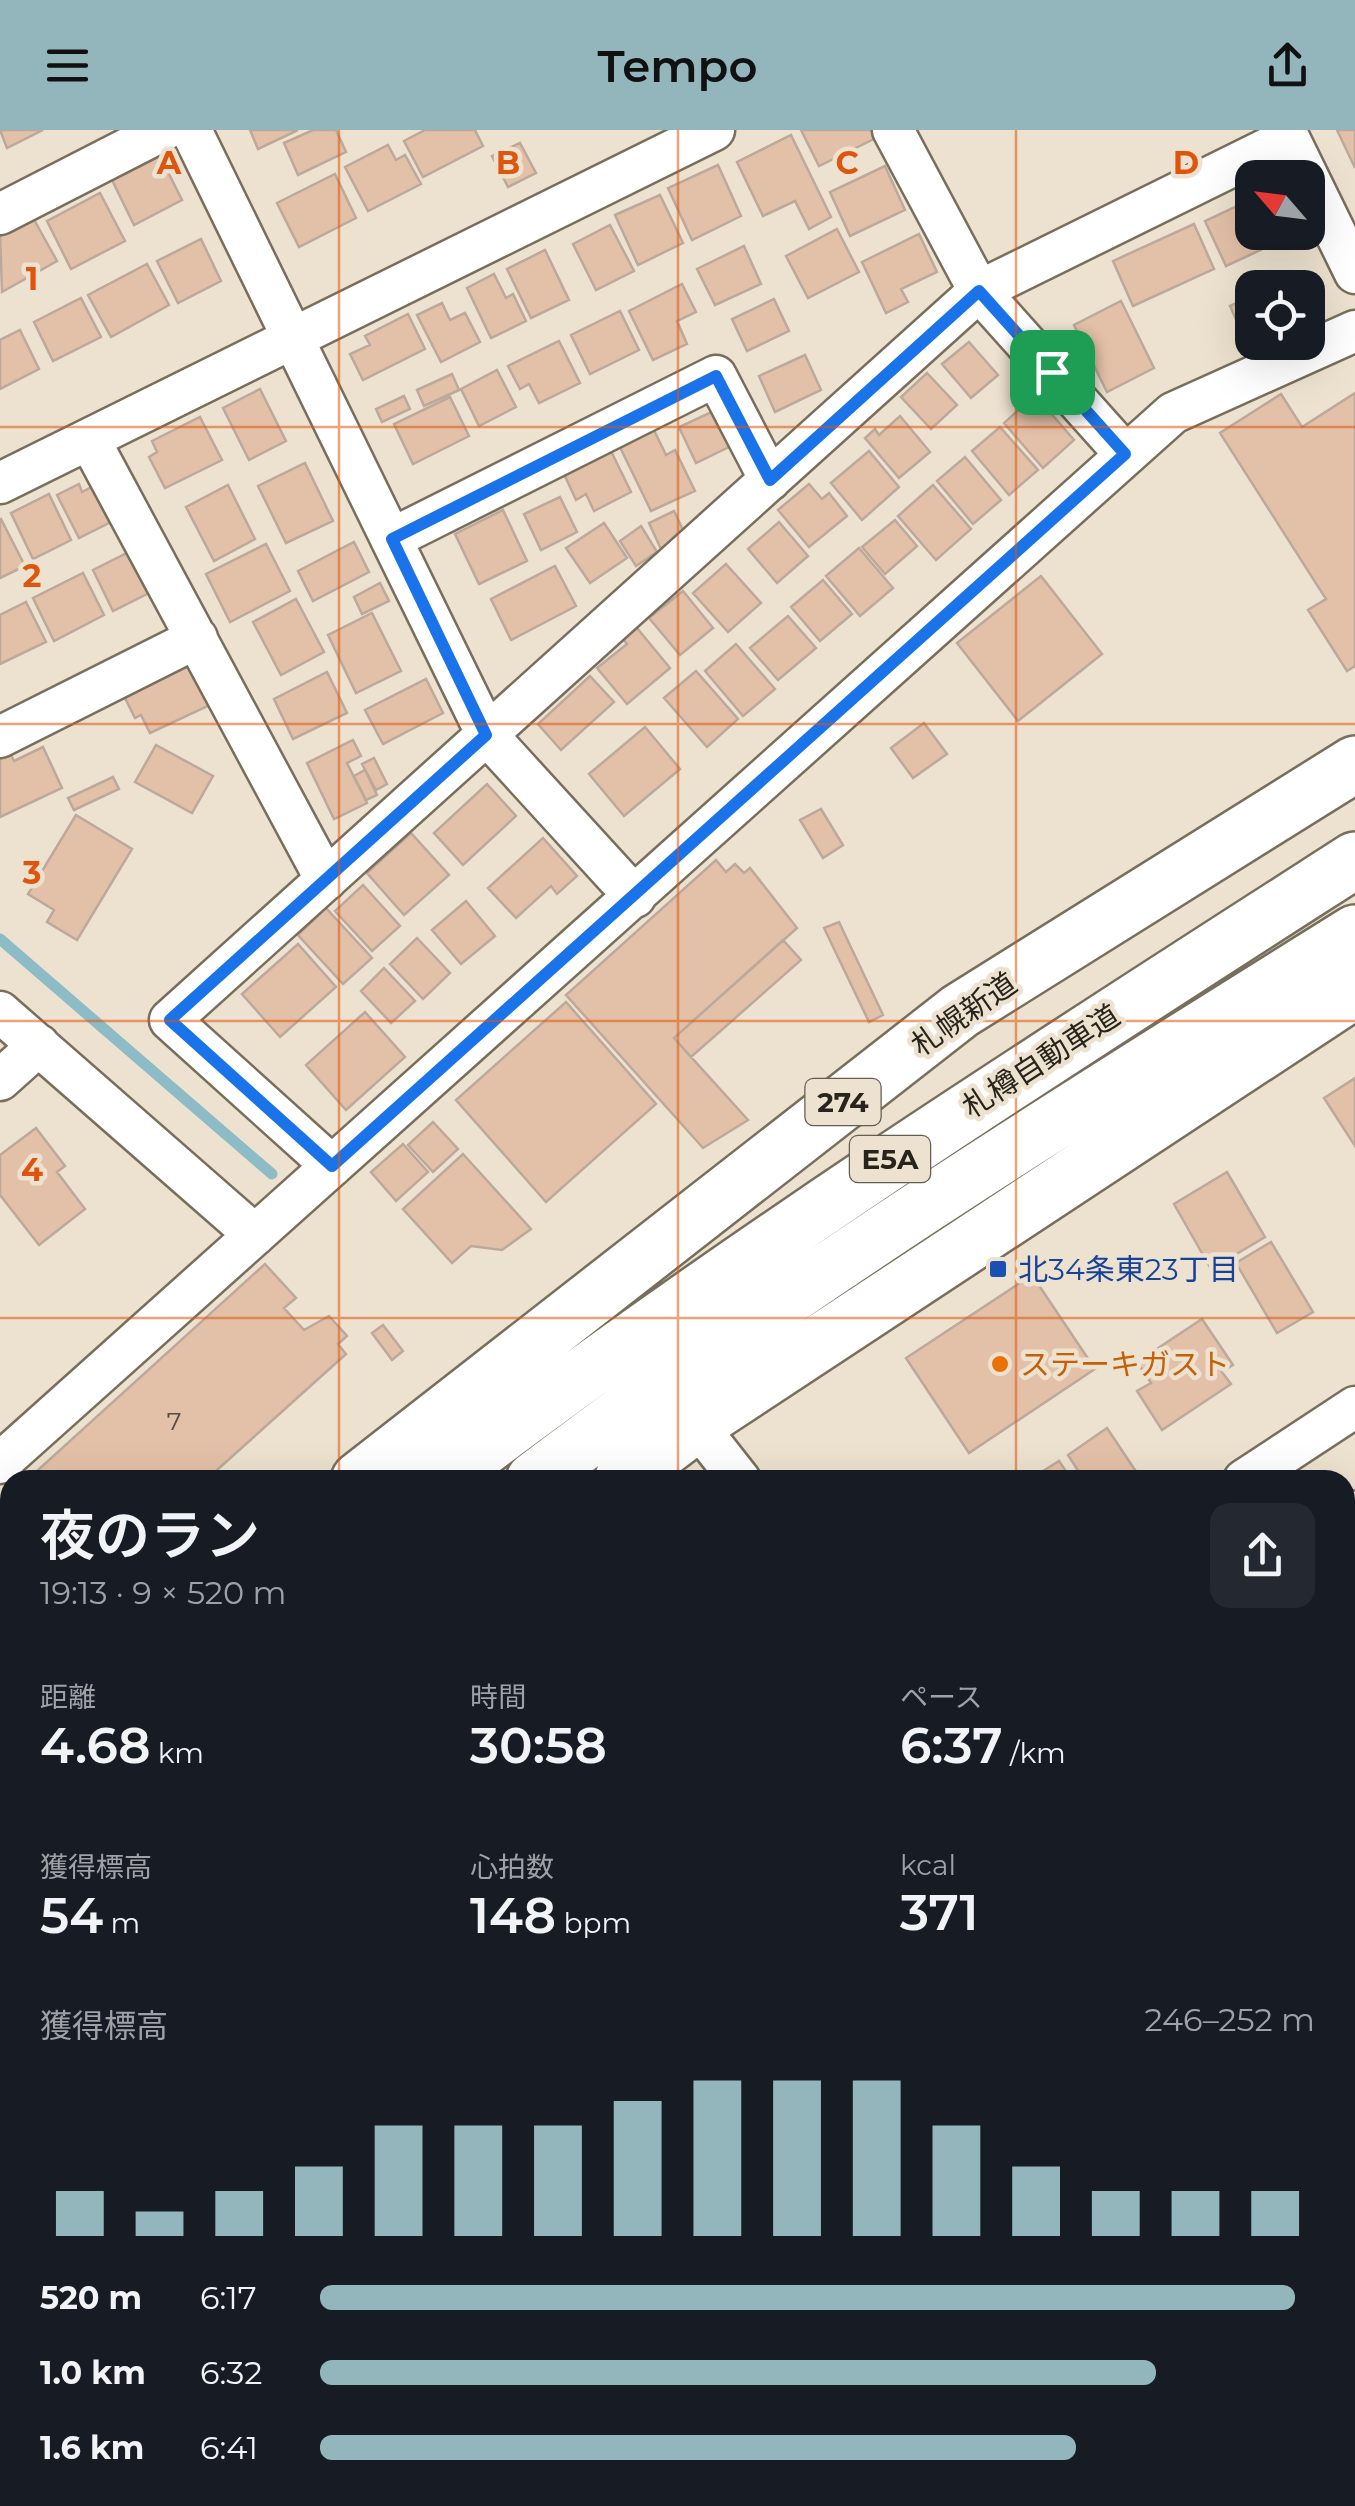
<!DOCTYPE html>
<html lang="ja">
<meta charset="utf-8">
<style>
body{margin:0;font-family:Montserrat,"Noto Sans JP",sans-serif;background:#242831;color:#f1f3f6;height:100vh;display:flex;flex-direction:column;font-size:38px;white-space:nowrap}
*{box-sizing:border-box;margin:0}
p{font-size:32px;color:#9ea1a6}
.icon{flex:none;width:55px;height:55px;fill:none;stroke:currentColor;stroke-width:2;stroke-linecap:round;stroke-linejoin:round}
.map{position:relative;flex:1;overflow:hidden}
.details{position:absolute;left:0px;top:1340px;width:1355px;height:1038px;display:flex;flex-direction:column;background:#171b24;border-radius:30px 30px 0 0;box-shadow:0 10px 40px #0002}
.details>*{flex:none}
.needle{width:65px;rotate:298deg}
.tools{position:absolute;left:1235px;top:30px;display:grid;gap:20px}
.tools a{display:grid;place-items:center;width:90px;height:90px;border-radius:20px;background:#171b24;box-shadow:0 10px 40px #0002;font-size:50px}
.pin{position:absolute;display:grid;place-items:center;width:85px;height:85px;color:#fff;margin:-42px;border-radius:20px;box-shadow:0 5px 15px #0006}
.round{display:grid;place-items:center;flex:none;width:105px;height:105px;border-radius:20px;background:#242831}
.summary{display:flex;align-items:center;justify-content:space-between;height:170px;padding:0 40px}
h1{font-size:55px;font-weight:600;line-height:75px}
.stats{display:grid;grid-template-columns:repeat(3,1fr);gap:15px;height:170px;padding:10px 40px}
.stats div{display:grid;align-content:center}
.stats b{font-size:50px;font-weight:600}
.stats small{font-size:28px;font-weight:400}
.stats p{font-size:28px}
.chart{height:280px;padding:20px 40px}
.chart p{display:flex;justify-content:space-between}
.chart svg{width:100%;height:180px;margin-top:10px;stroke:#93b6bc;stroke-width:6}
ul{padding:0 40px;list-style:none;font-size:32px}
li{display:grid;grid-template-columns:160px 120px 1fr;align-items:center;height:75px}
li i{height:25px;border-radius:12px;background:#93b6bc}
header{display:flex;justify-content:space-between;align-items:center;height:130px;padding:0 40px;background:#93b6bc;color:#111;font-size:45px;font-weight:600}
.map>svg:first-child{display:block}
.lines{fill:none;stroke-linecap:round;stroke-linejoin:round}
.stream{stroke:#8dbbc6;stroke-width:11}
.building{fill:#e3c0a8;stroke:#bca99c;stroke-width:2.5}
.minor-casing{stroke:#776e5c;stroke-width:45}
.highway-casing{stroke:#776e5c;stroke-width:60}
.minor{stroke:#fff;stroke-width:40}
.highway{stroke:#fff;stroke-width:55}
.route-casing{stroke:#fff;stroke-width:20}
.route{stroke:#1a73e8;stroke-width:12}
.grid{fill:none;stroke:#de560d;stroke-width:2.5;stroke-opacity:0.55}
.transit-dot{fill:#1a4fb4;stroke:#ede2cf;stroke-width:4}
.food-dot{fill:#e8710a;stroke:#ede2cf;stroke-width:4}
.labels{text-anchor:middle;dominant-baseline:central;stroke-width:9;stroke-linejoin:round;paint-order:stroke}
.number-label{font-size:25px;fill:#574b3f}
.shield{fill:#ede2cf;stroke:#635d52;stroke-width:2.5}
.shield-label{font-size:28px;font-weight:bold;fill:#28241c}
.street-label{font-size:30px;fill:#28241c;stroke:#ede2cf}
.transit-label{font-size:30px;fill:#164399;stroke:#ede2cf;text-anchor:start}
.food-label{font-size:30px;fill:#c56008;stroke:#ede2cf;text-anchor:start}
.grid-label{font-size:32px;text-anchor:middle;font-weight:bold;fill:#de560d;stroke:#ede2cf;stroke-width:9;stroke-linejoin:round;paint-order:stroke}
</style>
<header><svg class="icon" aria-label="menu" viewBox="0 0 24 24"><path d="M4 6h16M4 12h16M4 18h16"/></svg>Tempo<svg class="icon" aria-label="share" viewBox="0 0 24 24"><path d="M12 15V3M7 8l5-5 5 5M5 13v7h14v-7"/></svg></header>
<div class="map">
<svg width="1355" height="2376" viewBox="0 0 1355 2376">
<rect width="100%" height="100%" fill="#ede2cf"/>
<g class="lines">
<path class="stream" d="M0,809L272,1044"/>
</g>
<path class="building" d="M0,0H43L7,18Z
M250,0H298L258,19Z
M313,0H336L346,22L298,45L284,13Z
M425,0H475L483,16L423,47L404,11Z
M801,0H873L876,8L819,36Z
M1337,0H1355V38Z
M791,5L831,87L809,99L795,71L763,86L737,32Z
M520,13L536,43L508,57L492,26Z
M388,15L396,30L405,25L421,54L368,81L345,37Z
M160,26L182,70L134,95L112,50Z
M718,35L741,86L692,110L668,58Z
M885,36L905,80L850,106L830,62Z
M335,44L356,88L299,117L277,73Z
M100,63L125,111L71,139L47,91Z
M660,65L683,113L638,135L615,85Z
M1252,69V102L1293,105L1226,136L1205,91Z
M32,86L57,131L2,162L0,103Z
M1194,94L1214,139L1133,176L1113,131Z
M610,95L634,141L596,160L573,114Z
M837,99L859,142L808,168L786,126Z
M919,104L937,142L901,159L908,172L886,183L862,132Z
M201,109L221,151L178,173L157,131Z
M744,116L761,154L715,175L697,139Z
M545,120L569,170L531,188L507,139Z
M147,134L169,175L111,207L88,165Z
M494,144L506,168L513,164L526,191L491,208L467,158Z
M682,154L696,182L677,191L687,214L653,230L629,181Z
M1252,166V212H1264L1249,219L1230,176Z
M81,168L101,207L53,231L34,192Z
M774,169L789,201L747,221L732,189Z
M1121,171L1154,238L1107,262L1074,195Z
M442,173L450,190L465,183L480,212L441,232L417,185Z
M620,181L639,220L590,244L571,205Z
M408,184L425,219L363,250L350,224L370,215L365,206Z
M20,200L39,239L0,259V210Z
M559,211L580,253L539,273L529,254L520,259L508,236Z
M969,212L998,245L971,268L942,234Z
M805,225L821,260L775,282L759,246Z
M497,240L516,277L479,296L461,259Z
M927,243L957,275L931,299L901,267Z
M452,244L459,260L424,276L417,260Z
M260,259L286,311L249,330L223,278Z
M1355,263V536L1347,541L1308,480L1326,469L1220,303L1281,264L1302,297Z
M1035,265L1074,310L1043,338L1004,293Z
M404,266L410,279L382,292L376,279Z
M450,267L469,306L413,334L394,294Z
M714,281L731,316L696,333L679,297Z
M900,286L930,322L899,348L865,308L875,299L879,305Z
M200,287L222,330L165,358L149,327L157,322L152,311Z
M1000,297L1038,340L1009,365L972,321Z
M653,298L666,325L675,320L695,361L651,381L619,315Z
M611,321L631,362L594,381L586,364L576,370L564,344Z
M869,321L899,357L862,390L831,353Z
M965,327L1001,370L973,394L937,351Z
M305,333L333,391L286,413L258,356Z
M101,352L119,388L79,408L57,365L79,354L82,362Z
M809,354L822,369L829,363L847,386L809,417L778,380Z
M228,355L255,409L214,431L186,377Z
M933,355L971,399L936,430L898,386Z
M49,364L71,410L33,429L11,383Z
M560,367L577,402L541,420L524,384Z
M503,380L527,431L479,454L455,404Z
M674,381L684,402L661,419L649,393Z
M1,389L25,436L0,448V390Z
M895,390L917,416L885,444L862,417Z
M779,392L808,426L777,453L748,419Z
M604,393L627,428L590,453L566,418Z
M641,396L657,422L636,436L620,411Z
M354,412L369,442L313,471L298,441Z
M266,414L290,461L230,492L206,444Z
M859,418L893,458L860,486L826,446Z
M135,419L155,460L113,481L93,440Z
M726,434L761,473L728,502L693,463Z
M555,436L576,476L511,510L491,469Z
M83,443L104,485L54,511L33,468Z
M1041,446L1102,524L1018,591L957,513Z
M823,450L852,484L820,511L791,477Z
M380,453L389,471L362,484L354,467Z
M683,461L713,498L680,525L649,488Z
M296,469L324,522L281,545L253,492Z
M26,472L46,512L0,534V485Z
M372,483L401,541L356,563L328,505Z
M788,486L816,518L778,550L750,518Z
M637,498L670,538L627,574L597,538L627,514L623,509Z
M736,514L775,559L743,586L705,541Z
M191,533L210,575L150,603L141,585L135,588L123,564Z
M696,541L738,589L707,617L664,568Z
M327,542L347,583L293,609L274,569Z
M590,546L614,572L561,620L538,594Z
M426,549L443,583L383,614L365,580Z
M924,593L947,624L913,648L891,618Z
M645,597L680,639L624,686L589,644Z
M353,610L361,626L347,633L367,673L334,689L307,633Z
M156,615L213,646L192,683L135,652Z
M43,617L62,658L0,687V627L10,623L14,631Z
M374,628L387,654L376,660L362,634Z
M365,640L377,665L366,670L354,646Z
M113,647L119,659L74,680L68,668Z
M487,654L516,686L463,735L434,703Z
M821,679L843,715L823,728L800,690Z
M76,685L132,719L77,810L47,792L54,780L28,764Z
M411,703L449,745L404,785L367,743Z
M543,708L577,746L557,764L551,756L516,788L488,758Z
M716,730L726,742L735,734L744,743L750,738L797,798L674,908L748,990L703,1018L566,865Z
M363,755L400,796L372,821L335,781Z
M466,771L495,806L461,834L432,800Z
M326,778L372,828L343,854L298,805Z
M839,792L883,885L869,892L824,798Z
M417,808L450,843L423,869L390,834Z
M783,810L801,830L691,927L674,908Z
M298,814L336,857L280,907L242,864Z
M384,838L415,871L391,893L361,861Z
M566,872L656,974L546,1072L456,970Z
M365,882L405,927L346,980L306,935Z
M1355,948V1016L1324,968Z
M433,992L458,1019L433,1042L408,1015Z
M36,998L65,1036L57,1042L85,1079L39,1115L0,1065V1025Z
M403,1014L428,1042L396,1071L371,1042Z
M463,1024L531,1099L502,1120L471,1116L452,1133L403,1079Z
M1227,1042L1265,1107L1211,1139L1174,1074Z
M1271,1112L1313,1182L1277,1203L1236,1133Z
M265,1134L296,1168L284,1178L304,1200L329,1186L347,1206L338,1214L346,1224L206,1350H27Z
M1032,1145L1095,1239L969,1323L906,1228Z
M1202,1189L1233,1235L1222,1242L1231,1254L1162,1300L1137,1261L1151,1253L1137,1232Z
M383,1195L403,1221L392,1230L372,1203Z
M1107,1298L1135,1340L1120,1350H1084L1068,1325Z
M1059,1331L1072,1350H1029Z
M1345,1420L1355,1423V1564L1345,1561Z
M1345,1814L1355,1817V1929L1347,1926L1345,1933Z
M1350,2093L1355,2095V2167L1345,2164V2110Z
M0,2099L10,2111V2157L0,2165Z
M1345,2325L1355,2328V2376H1310L1313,2368H1345Z
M541,2368H597L594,2376H547L539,2373Z
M776,2368H839L836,2376H773Z
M914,2368H1005L1031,2376H911Z
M1170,2368H1214L1211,2376Z"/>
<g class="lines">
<g class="minor-casing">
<path id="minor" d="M191,0L487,605L635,767
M893,0L979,161L1125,324
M1285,0L1355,143
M0,84L164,0
M89,309L326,750
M0,353L714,0
M391,409L716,246L770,350
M0,607L197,508
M0,882L255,1105
M0,950L39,915
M332,1036L170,890L979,161L1289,8
M696,1294L740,1350
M0,1333L1173,283L1355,201
M1244,1350L1355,1277
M1345,1380L1355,1383
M1345,1700L1355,1703
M1345,1958L1355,1961
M1345,2207L1355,2210
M0,2233L10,2224
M0,2297L10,2300
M216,2368L242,2376
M1082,2368L1109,2376
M866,2376L869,2368"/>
</g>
<g class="highway-casing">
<path id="highway" d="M359,1350L960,881L1355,634
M441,1350C734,1127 1045,929 1355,730
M534,1350C797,1150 1076,977 1355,803
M622,1350L696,1294L1355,860
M0,1630L10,1622
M0,1706L10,1698
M0,1779L10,1771
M0,1854L10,1845"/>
</g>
<use href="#minor" class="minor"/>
<use href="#highway" class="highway"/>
</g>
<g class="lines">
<g class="route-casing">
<path id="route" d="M979,161L1125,324L332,1036L170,890L486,605L392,409L716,246L770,350Z"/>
</g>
<use href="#route" class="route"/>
</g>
<path class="grid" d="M339,0V1350M678,0V1350M1016,0V1350M0,297H1355M0,594H1355M0,891H1355M0,1188H1355M0,1485H10M1345,1485H1355M0,1782H10M1345,1782H1355M0,2079H10M1345,2079H1355M339,2368V2376M678,2368V2376M1016,2368V2376"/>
<rect class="transit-dot" x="988" y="1129" width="20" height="20" rx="5"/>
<circle class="food-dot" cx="1000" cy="1234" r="10"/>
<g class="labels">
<g class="number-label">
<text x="174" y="1291">7</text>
</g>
<g class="shield">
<rect x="805.5" y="949" width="75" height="46" rx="8"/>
<rect x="850" y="1006" width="80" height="46" rx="8"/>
</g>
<g class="shield-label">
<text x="843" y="972">274</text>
<text x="890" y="1029">E5A</text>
</g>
<g class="street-label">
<text transform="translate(964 884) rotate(-35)">札幌新道</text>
<text transform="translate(1041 931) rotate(-33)">札樽自動車道</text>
</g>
<g class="transit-label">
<text x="1018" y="1139">北34条東23丁目</text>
</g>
<g class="food-label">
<text x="1020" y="1234">ステーキガスト</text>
</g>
</g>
<g class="grid-label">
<text x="169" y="44">A</text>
<text x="508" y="44">B</text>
<text x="847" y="44">C</text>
<text x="1186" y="44">D</text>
<text x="32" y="160">1</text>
<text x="32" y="457">2</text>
<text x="32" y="754">3</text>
<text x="32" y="1051">4</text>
</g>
</svg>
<div class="tools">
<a><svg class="needle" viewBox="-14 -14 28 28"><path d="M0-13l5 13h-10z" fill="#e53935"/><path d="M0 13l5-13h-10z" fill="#9ea1a6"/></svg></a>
<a><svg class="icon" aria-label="locate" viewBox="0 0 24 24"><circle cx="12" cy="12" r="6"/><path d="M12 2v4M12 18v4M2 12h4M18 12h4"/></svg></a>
</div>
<div class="pin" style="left:1052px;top:242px;background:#1e9e55"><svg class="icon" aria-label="arrive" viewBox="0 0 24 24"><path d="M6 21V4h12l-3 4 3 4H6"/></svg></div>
<section class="details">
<div class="summary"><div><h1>夜のラン</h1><p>19:13 · 9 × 520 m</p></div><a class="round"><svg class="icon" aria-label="share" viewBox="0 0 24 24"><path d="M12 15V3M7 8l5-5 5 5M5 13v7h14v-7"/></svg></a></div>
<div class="stats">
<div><p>距離</p><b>4.68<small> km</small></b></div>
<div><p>時間</p><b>30:58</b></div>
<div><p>ペース</p><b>6:37<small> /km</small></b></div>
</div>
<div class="stats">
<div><p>獲得標高</p><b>54<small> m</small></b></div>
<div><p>心拍数</p><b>148<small> bpm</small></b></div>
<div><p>kcal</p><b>371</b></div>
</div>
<div class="chart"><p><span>獲得標高</span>246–252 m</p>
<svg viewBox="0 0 160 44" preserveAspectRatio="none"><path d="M5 44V33M15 44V38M25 44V33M35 44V27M45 44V17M55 44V17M65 44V17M75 44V11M85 44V6M95 44V6M105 44V6M115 44V17M125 44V27M135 44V33M145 44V33M155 44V33"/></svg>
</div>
<ul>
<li><b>520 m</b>6:17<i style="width:98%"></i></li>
<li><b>1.0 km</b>6:32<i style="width:84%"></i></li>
<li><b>1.6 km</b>6:41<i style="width:76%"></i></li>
</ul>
</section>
</div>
